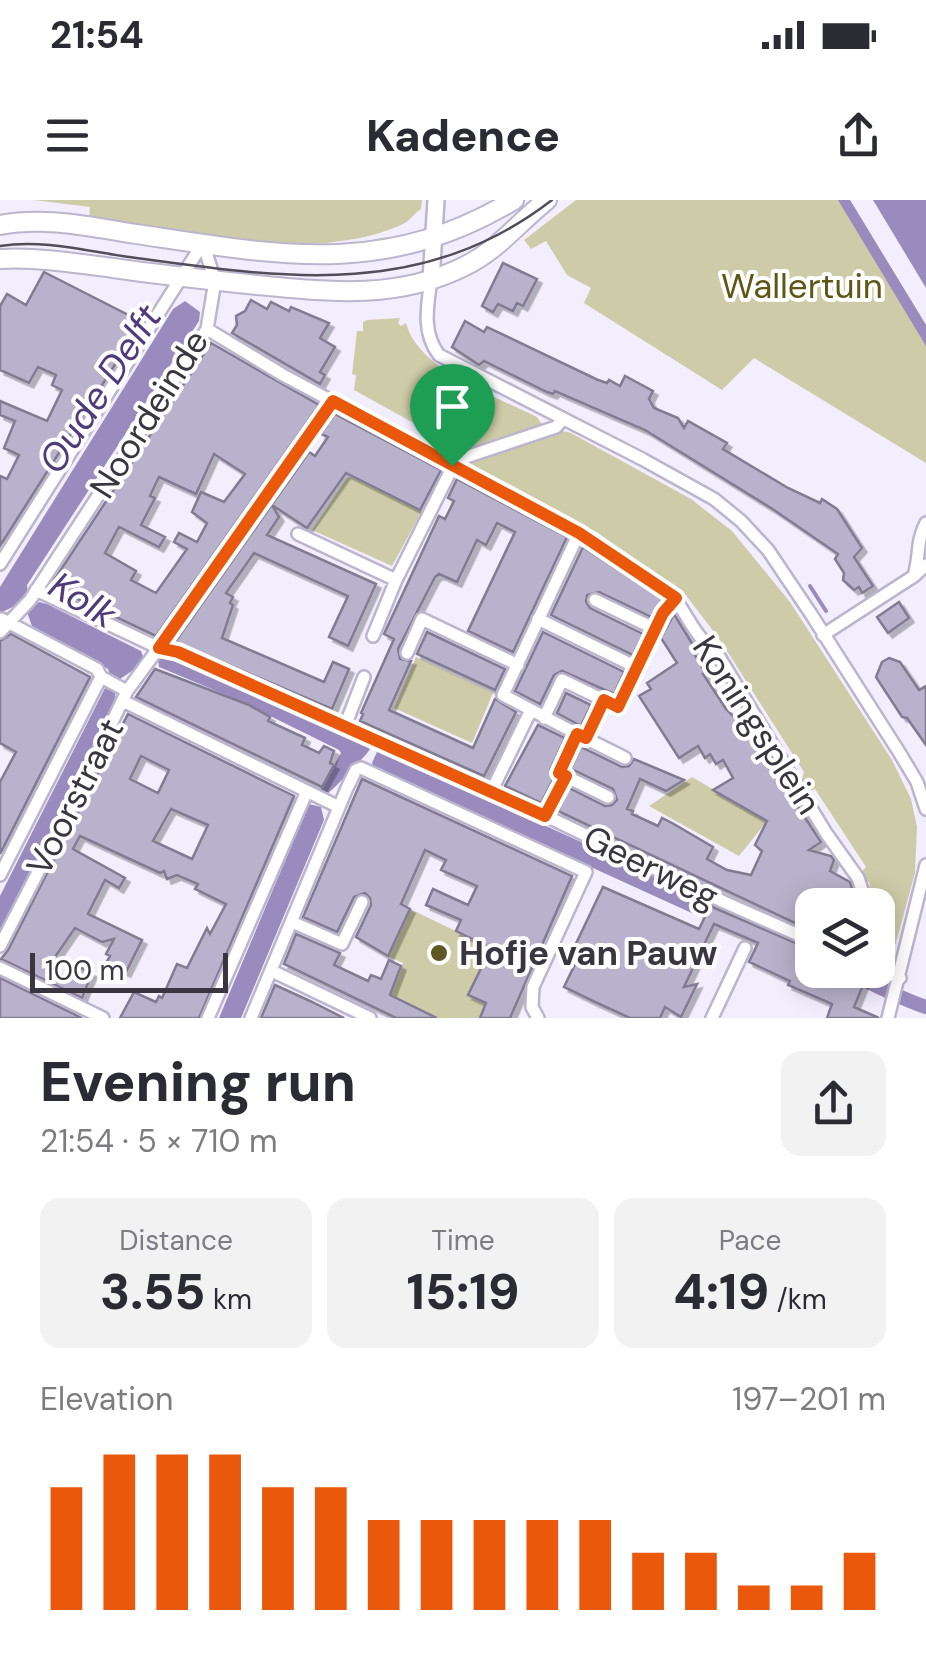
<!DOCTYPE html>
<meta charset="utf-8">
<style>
body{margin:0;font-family:"DM Sans",sans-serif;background:#f2f2f3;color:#2b2b33;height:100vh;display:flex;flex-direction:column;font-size:38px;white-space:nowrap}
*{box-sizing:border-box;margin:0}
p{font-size:32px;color:#7c7c81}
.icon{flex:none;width:55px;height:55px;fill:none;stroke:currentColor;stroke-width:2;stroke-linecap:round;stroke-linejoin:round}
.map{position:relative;height:818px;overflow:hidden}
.panel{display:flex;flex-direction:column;background:#fff;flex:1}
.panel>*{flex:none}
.tools{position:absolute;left:795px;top:688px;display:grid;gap:20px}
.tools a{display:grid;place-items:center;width:100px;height:100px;border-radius:20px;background:#fff;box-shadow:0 5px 25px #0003;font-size:50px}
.scale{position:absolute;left:30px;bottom:25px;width:198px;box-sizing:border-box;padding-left:10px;border:5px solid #393640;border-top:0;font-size:28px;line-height:35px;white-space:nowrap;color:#393640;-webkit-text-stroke:8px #fefefe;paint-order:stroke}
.pin{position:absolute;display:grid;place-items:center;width:85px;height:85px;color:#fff;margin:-102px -42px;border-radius:50% 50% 50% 0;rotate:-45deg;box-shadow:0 0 10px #0007}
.pin .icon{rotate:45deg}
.round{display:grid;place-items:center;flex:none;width:105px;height:105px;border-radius:20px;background:#f2f2f3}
.headline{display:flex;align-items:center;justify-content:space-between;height:170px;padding:0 40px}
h1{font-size:55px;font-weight:800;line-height:75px}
.metrics{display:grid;grid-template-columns:repeat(3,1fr);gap:15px;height:170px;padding:10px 40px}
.metrics div{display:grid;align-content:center;border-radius:20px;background:#f2f2f3;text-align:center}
.metrics b{font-size:50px;font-weight:800}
.metrics small{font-size:28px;font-weight:400}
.metrics p{font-size:28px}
.chart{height:280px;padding:20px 40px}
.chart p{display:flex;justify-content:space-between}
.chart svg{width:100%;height:180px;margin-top:10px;stroke:#ea580c;stroke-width:6}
.status{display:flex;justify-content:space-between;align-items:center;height:70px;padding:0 50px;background:#fff;direction:ltr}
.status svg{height:28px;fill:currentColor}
header{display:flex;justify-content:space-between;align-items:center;height:130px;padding:0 40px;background:#fff;font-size:45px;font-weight:800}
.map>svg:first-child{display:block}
.green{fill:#cecba8}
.water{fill:#998bbe}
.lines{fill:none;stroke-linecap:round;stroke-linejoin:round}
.stream{stroke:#998bbe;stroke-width:4}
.canal{stroke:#998bbe;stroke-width:14}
.building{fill:#b9b2cc;stroke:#817b92;stroke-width:2.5;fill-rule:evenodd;filter:url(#shadow)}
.minor-casing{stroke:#bbb5ce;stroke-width:16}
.tertiary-casing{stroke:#bbb5ce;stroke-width:20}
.secondary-casing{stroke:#bbb5ce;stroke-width:22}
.minor{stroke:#fff;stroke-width:11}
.tertiary{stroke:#fff;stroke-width:15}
.secondary{stroke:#fff;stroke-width:18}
.tram{stroke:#514e59;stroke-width:2.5}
.route-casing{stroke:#fff;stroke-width:20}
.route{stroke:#ea580c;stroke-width:12}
.poi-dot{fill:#5d5824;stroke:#fefefe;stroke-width:4}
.labels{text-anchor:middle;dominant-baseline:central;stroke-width:8;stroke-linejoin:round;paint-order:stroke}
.park-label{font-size:35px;fill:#5d5615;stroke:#fefefe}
.street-label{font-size:35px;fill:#393640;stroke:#fefefe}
.poi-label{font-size:35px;font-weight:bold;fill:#393640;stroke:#fefefe;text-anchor:start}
.water-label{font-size:38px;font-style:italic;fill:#4f3a7a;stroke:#fefefe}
</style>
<div class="status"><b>21:54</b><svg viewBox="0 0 49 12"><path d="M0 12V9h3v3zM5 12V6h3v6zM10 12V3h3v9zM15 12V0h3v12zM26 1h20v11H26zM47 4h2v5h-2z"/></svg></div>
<header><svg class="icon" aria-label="menu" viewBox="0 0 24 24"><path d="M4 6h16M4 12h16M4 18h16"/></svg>Kadence<svg class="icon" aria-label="share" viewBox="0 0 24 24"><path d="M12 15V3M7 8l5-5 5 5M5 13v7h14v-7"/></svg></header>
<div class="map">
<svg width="926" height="818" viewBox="0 0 926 818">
<defs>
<filter id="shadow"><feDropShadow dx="4.5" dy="4.5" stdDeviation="0" flood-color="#0004"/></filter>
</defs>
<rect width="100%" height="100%" fill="#f2eefe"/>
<path class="green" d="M34,0H422L421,9C414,13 411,20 403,24C368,41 315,46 276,44L337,47L387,37L389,46L336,53L37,16V11L89,18L90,7Z
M576,0H850L926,125V263L754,158L722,190L584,103L591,88L567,75L546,41L531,49L524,40Z
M400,118L398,123L401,126L406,123C418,170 495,196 537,217L543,226L571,233L691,299L732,331L790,402L892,560L911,599L917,627L915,673L895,746L884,749L878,705H874L869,682L866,681L861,672L866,667L815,589L807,592L801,583L804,572L720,440L685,394L598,333L449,255L442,250L446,241L354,190L356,175L352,174L357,131H363V122L367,120Z
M352,276L422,311L392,366L312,330L347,278Z
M416,457L493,493L472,543L394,508Z
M692,577L767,621L739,656L649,606Z
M410,709L491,748L469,794L485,803L479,818H432L425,812L407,808L408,804L377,793L398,778L403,763L387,756Z"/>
<path class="water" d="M838,0H850L926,125V146Z
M873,0H926V88Z
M185,101L200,112L199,121L27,385L28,395L19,404L0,413V387L173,109Z
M39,402L47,404L141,451L144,459L138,467L120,479L110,475L108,469L32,426L27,412Z
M168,456L367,544L370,549C367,555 334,589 327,594L320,590L341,553L339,550L238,500L159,467L158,459Z
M105,488L115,492L116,503L28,683L0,730V696Z
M381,551L812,747V768L374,568L372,563L377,552Z
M309,604L321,607L324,620L241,818H219Z"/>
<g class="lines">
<path class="stream" d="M810,386L826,411"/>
<path class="canal" d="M843,770C872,783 896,797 926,807"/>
</g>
<path class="building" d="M503,63L537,79L523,106L517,103L513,111L498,104L493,112L482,106Z
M44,72L142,122L0,346V276L7,279L19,255L4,248L15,221L0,215V201L47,221L62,190L52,185L56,175L38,167L29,183L0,170V106L7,94L26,105Z
M251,100L267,109L271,102L289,111L291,107L329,123L320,138L335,147L320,172L325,175L320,184L232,133L237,125L236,116L245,111Z
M465,121L484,132L487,127L598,180L607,183L609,180L620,186L625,176L653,191L649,199L654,208L678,218L684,228L688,221L727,243L723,249L788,288L820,303L822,299L837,309L862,348L854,357L873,386L862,393L859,387L854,390L843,380L844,373L835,359L838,354L774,310L645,230L555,191L553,194L547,192L484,161L479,165L452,147Z
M211,143L319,205L156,436L50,386ZM214,254L245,274L224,302L201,292L192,312L207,323L197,342L179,333L174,342L187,349L156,393L131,380L136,371L105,353L119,327L159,347L165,337L141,325L155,298L150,296L159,277L196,294Z
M335,214L441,270L420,310L346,273L307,328L272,305L279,317L267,335L376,384L348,446L329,437L348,396L254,353L226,393L233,397L230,403L233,405L222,438L324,482L333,462L349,469L332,509L175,442L309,252L315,256L328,237L321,234Z
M457,279L567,337L513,452L468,431L515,332L497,323L486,345L477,340L457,382L439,374L435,377L398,449L400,459L411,461L389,510L473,548L495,499L516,512L484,576L360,521L363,514L361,513L394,439L384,434L439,316L445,319L454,301L448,298Z
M583,347L663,399L651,417L599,392L587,395L586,402L590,408L643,434L633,455L551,415Z
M899,402L909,418L888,433L877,417Z
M674,414L696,450L693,452L706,473L703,474L726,509L748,531L821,642L809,650L831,656L834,660L830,671L850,682L853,692L846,705H812V731L558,611L569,588L605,606L612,605L617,600L613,589L571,569L581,547L622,567L629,566L634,559L684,580L666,591L640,579L627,609L633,611L632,614L658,626L662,618L672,623L713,647L707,659L727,670L751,675L762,651L755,645L767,621L713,590L733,578L723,560L716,564L710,554L705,558L698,546L679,558L639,496L651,489L647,483L677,463L661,438Z
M427,432L505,469L495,490L417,454Z
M543,432L624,472L614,494L562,471L554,475L540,504L515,491Z
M11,434L90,477L0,654V582L16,552L0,543V441Z
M889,458L900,462L919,490L926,486V545L907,518L902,517L876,477L882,462Z
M155,469L249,505L270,517L268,521L305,538L302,545L319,553L324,546L334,551L330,563L334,565L322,587L136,497Z
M566,493L591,505L581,526L557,513Z
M128,514L294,596L199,818H120L134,792L156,802L159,796L162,798L177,764L187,768L207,728L210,734L226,704L195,689L198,684L177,675L167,679L164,671L160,673L80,636L73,649L125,678L119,688L105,680L88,714L142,740L126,772L106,763L110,756L106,754L114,739L102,742L75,728L48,767L71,779L77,766L92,773L82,798L1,759L8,750ZM141,556L169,570L158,593L130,579ZM171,609L208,625L192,659L153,641Z
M538,525L565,538L550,570L553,580L541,603L505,586Z
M362,579L572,676L510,818H480L486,803L468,795L491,748L456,731L461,720L426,705L433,689L468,705L477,686L441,670L446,660L425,650L401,704L410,709L388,756L356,737L371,705L370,698L365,693L354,697L337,732L303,717Z
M603,687L699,729L710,706L812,750V770H835L864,783L854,807L879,818H827L832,804L788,785L790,781L749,762L758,743L714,724L684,787L697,784L681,817L665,807L660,818H630L595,802L564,787L579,756L572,752Z
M296,734L340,753L334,765L368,781L371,775L381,779L389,760L401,766L390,795L437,818H396L284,764Z
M0,778L82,818H0Z
M275,785L310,801L344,818H261Z"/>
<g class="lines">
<g class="minor-casing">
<path id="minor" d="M431,80C427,107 422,133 439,155L642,259L714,299L741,321L768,350L811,414L899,552L917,582L926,609
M207,129L283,175L579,333L667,390C686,408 692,436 715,450L826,633L858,678L867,705
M926,323C916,341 920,357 914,376L926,365
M298,334L396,380
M0,364L203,43
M36,390L159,448L179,452L492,590L724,702L812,741
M595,400L655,429
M2,419L97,469L101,477L127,491
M538,419L638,468
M0,432L30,400L207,129L215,81L203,43
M823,435L914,376
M373,436L396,380L453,266L460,259L556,227L563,219
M407,453L422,419L518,465
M123,501L339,607
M617,509L663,413L676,398
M544,518L562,480L618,507
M345,526L364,477
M577,534L503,495L579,333
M585,539L604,500
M492,590L530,512
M608,597L559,573L577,534L625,558
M545,616L565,576
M0,675L101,477
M292,722L342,744L362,702
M0,746L75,600L127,491L207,382L333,201
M0,768L103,818
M877,770L900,778
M272,771L370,818
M208,818L307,591
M251,818L347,588L356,570L361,568L586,672L533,787L532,807L538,818
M712,818L745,748
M888,818L926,665"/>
</g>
<g class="tertiary-casing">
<path id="tertiary" d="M431,80L436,0"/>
</g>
<g class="secondary-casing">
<path id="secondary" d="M0,25C45,16 91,27 136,34C278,55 384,78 514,0
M0,59C38,57 75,63 113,68C161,75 209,80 257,85C329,92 398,100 465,66C498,50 519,22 547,0"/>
</g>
<use href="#minor" class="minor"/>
<use href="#tertiary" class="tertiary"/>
<use href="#secondary" class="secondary"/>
<path class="tram" d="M0,46C42,39 87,51 129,57C281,78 421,101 552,0"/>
</g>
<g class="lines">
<g class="route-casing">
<path id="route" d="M333,201L579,333L676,398L663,413L618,507L604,500L586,538L577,534L559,573L566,576L545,616L178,452L159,448Z"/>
</g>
<use href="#route" class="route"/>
</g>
<circle class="poi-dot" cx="439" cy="753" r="10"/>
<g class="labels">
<g class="park-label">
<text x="802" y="86">Wallertuin</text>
</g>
<g class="street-label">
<text transform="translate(149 214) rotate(-58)">Noordeinde</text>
<text transform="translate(757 525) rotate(57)">Koningsplein</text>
<text transform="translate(75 597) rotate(-63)">Voorstraat</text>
<text transform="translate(651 667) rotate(26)">Geerweg</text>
</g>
<g class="poi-label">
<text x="459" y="753">Hofje van Pauw</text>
</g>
<g class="water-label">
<text transform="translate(100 189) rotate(-57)">Oude Delft</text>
<text transform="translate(83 400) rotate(31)">Kolk</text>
</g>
</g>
</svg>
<div class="tools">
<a><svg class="icon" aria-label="layers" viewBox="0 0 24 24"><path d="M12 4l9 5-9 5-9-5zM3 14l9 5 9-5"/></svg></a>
</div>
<div class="scale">100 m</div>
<div class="pin" style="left:452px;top:266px;background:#1e9e55"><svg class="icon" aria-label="arrive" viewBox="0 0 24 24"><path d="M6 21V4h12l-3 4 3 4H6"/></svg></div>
</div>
<section class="panel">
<div class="headline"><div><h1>Evening run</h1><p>21:54 · 5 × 710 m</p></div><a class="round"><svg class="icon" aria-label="share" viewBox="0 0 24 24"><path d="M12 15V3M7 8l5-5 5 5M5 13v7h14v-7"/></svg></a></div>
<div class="metrics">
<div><p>Distance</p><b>3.55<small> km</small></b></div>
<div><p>Time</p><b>15:19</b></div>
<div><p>Pace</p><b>4:19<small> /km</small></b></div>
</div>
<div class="chart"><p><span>Elevation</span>197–201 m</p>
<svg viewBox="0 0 160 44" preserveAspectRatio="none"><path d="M5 44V14M15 44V6M25 44V6M35 44V6M45 44V14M55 44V14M65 44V22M75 44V22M85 44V22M95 44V22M105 44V22M115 44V30M125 44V30M135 44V38M145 44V38M155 44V30"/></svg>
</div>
</section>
